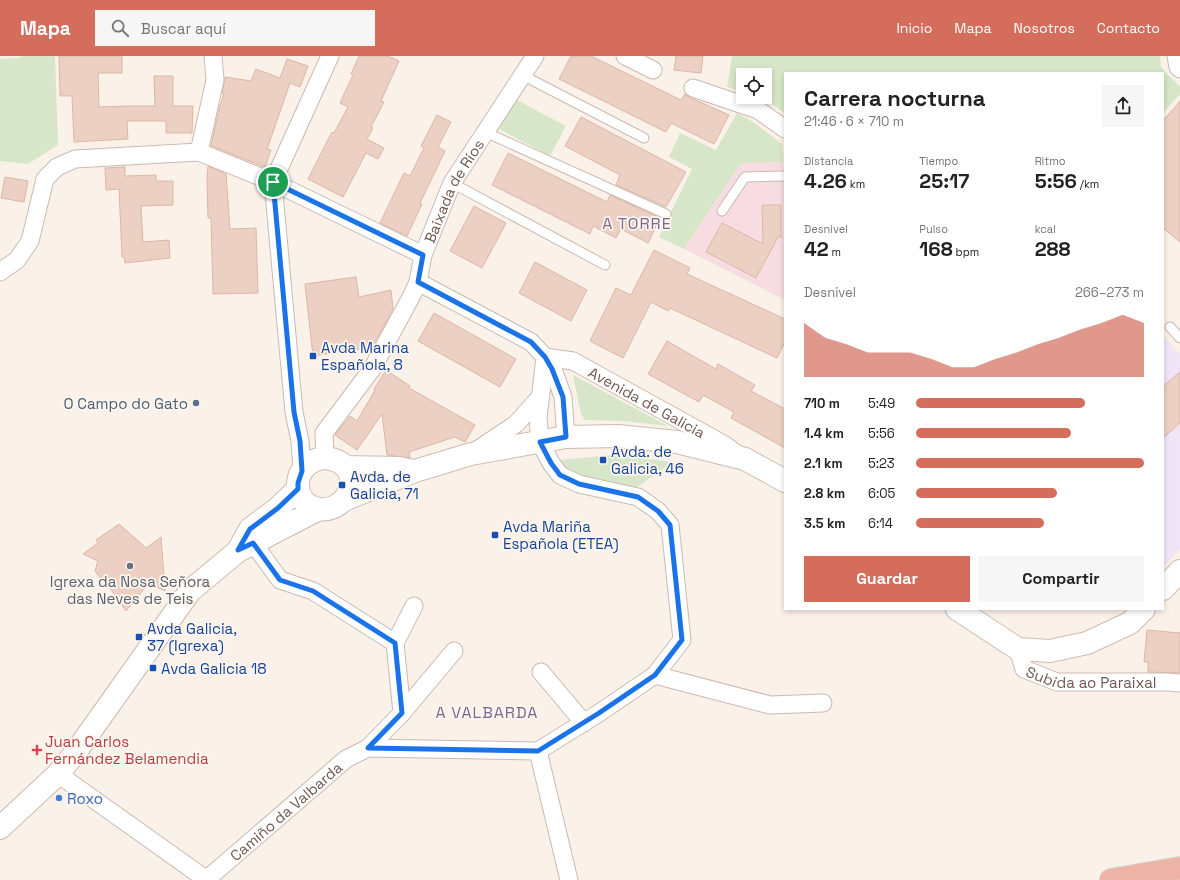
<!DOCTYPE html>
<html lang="es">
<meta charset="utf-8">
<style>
body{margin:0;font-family:"Space Grotesk",sans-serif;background:#f6f6f6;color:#222;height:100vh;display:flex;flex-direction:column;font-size:15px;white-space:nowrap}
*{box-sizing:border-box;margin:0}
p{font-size:13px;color:#767676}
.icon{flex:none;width:22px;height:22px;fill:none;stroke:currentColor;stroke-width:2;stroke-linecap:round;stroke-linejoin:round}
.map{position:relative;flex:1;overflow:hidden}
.sheet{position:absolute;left:784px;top:16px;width:380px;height:538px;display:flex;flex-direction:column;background:#fff;border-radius:0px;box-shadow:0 2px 6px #0003}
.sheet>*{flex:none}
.tools{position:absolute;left:736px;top:12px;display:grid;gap:8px}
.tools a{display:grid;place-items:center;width:36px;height:36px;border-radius:0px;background:#fff;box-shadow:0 2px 6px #0003;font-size:20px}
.pin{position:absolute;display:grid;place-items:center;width:34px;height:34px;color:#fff;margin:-17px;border:2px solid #fff;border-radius:50%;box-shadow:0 1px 4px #0007}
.round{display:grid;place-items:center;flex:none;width:42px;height:42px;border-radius:0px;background:#f6f6f6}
.summary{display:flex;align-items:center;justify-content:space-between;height:68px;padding:0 20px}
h1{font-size:22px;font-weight:700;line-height:30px}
.metrics{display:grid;grid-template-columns:repeat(3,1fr);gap:6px;height:68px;padding:4px 20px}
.metrics div{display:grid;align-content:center}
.metrics b{font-size:20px;font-weight:700}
.metrics small{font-size:11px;font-weight:400}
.metrics p{font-size:11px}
.chart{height:112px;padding:8px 20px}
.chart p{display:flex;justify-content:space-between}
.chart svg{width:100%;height:72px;margin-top:4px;fill:#d56d5c;opacity:.7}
.button{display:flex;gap:8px;margin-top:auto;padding:8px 20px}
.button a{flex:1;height:46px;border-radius:0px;background:#d56d5c;color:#fff;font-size:16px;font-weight:700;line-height:46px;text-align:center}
.button a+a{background:#f6f6f6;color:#222}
ul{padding:0 20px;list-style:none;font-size:13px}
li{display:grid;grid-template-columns:64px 48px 1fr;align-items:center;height:30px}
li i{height:10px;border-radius:5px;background:#d56d5c}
header{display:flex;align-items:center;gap:24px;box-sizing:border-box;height:56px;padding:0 20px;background:#d56d5c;color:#fff}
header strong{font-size:19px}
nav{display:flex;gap:22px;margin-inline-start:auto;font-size:14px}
.search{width:280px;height:36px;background:#f6f6f6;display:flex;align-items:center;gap:10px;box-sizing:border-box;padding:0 14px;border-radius:0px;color:#767676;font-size:15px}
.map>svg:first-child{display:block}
.education{fill:#efe5f6}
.medical{fill:#f7dde2}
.green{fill:#d7e6c8}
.building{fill:#ecd0c3;stroke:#ddb6a6}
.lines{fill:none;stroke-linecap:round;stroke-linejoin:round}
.lane-casing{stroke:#cbb9b0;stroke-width:11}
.street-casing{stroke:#cbb9b0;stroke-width:19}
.secondary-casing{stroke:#cfbbb1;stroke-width:24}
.highway-casing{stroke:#d7d0ce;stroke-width:24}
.lane{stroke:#fff;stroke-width:9}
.street{stroke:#fff;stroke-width:17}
.secondary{stroke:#fff;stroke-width:22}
.highway{stroke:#edb3a7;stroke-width:22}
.route-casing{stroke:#fff;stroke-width:8}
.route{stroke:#1a73e8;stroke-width:5}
.transit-dot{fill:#1a4fb4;stroke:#fdf6ef;stroke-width:1.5}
.service-dot{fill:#5c6f8a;stroke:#fdf6ef;stroke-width:1.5}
.worship-dot{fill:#6b7280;stroke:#fdf6ef;stroke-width:1.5}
.health-dot{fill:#e0444e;stroke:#fdf6ef;stroke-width:1.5}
.shop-dot{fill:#3f7fe0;stroke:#fdf6ef;stroke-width:1.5}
.labels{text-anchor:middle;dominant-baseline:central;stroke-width:3.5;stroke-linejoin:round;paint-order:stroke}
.street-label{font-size:15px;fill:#71584f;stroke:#fdf6ef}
.transit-label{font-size:15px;fill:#164399;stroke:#fdf6ef;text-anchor:start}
.service-label{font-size:15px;fill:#4e5e75;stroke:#fdf6ef;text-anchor:end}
.worship-label{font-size:15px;fill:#5b616d;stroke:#fdf6ef}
.health-label{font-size:15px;fill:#be3a42;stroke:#fdf6ef;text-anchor:start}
.shop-label{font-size:15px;fill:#366cbe;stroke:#fdf6ef;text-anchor:start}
.neighbourhood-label{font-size:16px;letter-spacing:1px;fill:#7d678d;stroke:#fdf6ef}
</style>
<header>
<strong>Mapa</strong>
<div class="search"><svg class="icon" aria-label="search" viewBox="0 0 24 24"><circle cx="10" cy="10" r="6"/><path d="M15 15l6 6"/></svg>Buscar aquí</div>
<nav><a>Inicio</a><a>Mapa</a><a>Nosotros</a><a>Contacto</a></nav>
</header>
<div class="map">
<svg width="1180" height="824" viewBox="0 0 1180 824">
<rect width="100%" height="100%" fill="#faf2e9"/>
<path class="education" d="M1163,279L1180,299V493L1163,511Z"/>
<path class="medical" d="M783,106L785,146V244L684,193L741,107Z"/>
<path class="green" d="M21,0H55L58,89L28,108L0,105V3L19,2Z
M732,0H1160L1161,11L1180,31V38L1163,57V17H785V57L761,41H765V19H743V36L727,31Z
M515,43L566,70L550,100L499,73Z
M737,57L753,66L782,88L783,106L741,107L684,193L659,181L692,113L669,101L680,77L716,94Z
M573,319L668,370L623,365L585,364L581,358Z
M614,399L673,406L636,432L615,430L566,416L560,404Z"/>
<path class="building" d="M59,0H122V17H98L99,51L127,50H155L154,20H173V50H193L192,77H166V65H127L128,83L74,86L72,40H60Z
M359,0H388L399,5L381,45L384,46L371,71L373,72L367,83L384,92L378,103L366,97L343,141L308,123L332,76L334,77L348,51L340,47L353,19L351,18Z
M571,0H591L681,44L685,38L689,41L729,59L714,88L671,67L666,76L559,23Z
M676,0H703L701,17L674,14Z
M287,3L308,10L300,31L290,27L267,93L271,94L265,111L211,90L219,53L224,38L222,37L225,21L251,25L256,13L280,22Z
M1180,45V186L1163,172V65Z
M437,59L451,66L438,91L445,95L420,147L422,148L407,180L380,167L404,117L410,120L424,92L421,90Z
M581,61L686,116L666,151L616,129L620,119L565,90Z
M508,97L607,146L610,139L660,162L648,187L621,173L616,182L593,170L590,178L492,129Z
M208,110L226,118L230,173L256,172L258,237L213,238L211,162H208L207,120Z
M125,111V120L156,119V125H173V149L141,150L143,186L169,184L170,202L125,207L124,201H122L119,133L106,134L105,112Z
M5,121L28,125L24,146L1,142Z
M762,149H781V181H778L756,222L706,196L722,167L763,188Z
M474,150L506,167L482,212L450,195Z
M654,194L690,212L687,218L785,263V286L777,302L670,252L668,255L651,246L623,302L590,285L616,232L631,239Z
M535,206L587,234L571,265L519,237Z
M356,221L359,241L391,234L393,253L372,291L313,300L305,228Z
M434,257L516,303L500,331L418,285Z
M667,285L716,313L718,308L755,329L751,335L785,353V392L731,362L734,356L703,339L699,346L648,318Z
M386,314L410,330L409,332L475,369L465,386L455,381L409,396L410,402L387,399L382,358L357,394L335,379L350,360L357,365L375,334L374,333Z
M1180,316V367L1163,382V330Z
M119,468L146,492L161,481L165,535L149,527L126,555L103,522L101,523L95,515L98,505L83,498L98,487L96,484Z
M1147,574L1180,577V617L1148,616V606H1144Z"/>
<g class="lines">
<g class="lane-casing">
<path id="lane" d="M522,19L644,82
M485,76L666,158
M452,127L605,209
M722,155L745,121L785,120
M1170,271L1180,282"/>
</g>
<g class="street-casing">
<g id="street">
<path d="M625,0L653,14"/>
<path d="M1176,0L1178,11L1180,13"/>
<path d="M693,32L758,54L785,73"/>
<path d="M199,96L215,24L213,0"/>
<path d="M0,216L17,204L30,185L45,123L57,111L75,103L199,96L273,126L423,199"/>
<path d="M418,226L531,286L545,301L553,313L563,341L566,381"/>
<path id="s1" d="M545,301L573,305L725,389L737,398"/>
<path d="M474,396L516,368L541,340"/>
<path id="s2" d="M325,402L324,377L372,313L411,241L418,226L423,199L452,127L535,0"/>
<path d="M302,415L300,385L294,356L273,126L330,0"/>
<path d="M253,487L280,524L313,535L395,587L402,657L368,692"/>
<path d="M395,587L414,550"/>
<path id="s3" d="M1018,593L1024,613L1057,626H1167L1180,627"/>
<path d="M541,616L584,667"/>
<path d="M655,619L770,649L823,647"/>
<path d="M402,657L454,595"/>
<path d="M538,695L569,824"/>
<path d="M58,718L207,824"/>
<path id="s4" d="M207,823L346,703L368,692L538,695L599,657L655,619L682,584L670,469L658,455L638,441L579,428L560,419L551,407L540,386L538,362L545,301"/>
</g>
</g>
<g class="secondary-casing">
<path id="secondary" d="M325,402C369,407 350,458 319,453C289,448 291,405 325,402Z
M347,411L399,412L413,415
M344,444L415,415L471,398L566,381L618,380L677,386L745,403L785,425
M239,493L250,473L278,452L298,433
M1163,533L1180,515
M957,553L1018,593L1050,595L1087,587L1130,567L1144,553
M0,772L58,718L75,697L190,535L238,495L319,453"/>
</g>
<g class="highway-casing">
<path id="highway" d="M1111,824L1180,812"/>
</g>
<use href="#lane" class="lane"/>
<use href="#street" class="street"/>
<use href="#secondary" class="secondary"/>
<use href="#highway" class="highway"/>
</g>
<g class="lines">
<g class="route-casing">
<path id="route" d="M273,126L423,199L418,226L531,286L545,301L552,313L563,341L566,381L540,386L551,407L560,419L579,428L638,441L658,455L670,469L682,584L655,619L599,657L538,695L368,692L402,657L395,587L313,535L280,524L253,487L238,494L250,473L278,452L298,433V427L302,415L300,385L294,356Z"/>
</g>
<use href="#route" class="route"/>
</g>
<g class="transit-dot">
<rect x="309" y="296" width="8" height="8" rx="2"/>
<rect x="599" y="400" width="8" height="8" rx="2"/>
<rect x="338" y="425" width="8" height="8" rx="2"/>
<rect x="491" y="475" width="8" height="8" rx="2"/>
<rect x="135" y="577" width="8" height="8" rx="2"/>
<rect x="149" y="608" width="8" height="8" rx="2"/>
</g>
<circle class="service-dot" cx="196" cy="347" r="4"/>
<circle class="worship-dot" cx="130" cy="510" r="4"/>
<path class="health-dot" d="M35 688h4v4h4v4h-4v4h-4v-4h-4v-4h4z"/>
<circle class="shop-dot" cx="59" cy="742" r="4"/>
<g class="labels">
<g class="street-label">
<text stroke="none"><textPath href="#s2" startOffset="302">Baixada de Ríos</textPath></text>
<text stroke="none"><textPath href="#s1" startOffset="113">Avenida de Galicia</textPath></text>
<text stroke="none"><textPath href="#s3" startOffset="90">Subida ao Paraixal</textPath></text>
<text stroke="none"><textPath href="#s4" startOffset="104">Camiño da Valbarda</textPath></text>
</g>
<g class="transit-label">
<text x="321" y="291">Avda Marina<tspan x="321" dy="17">Española, 8</tspan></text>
<text x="611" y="395">Avda. de<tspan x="611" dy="17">Galicia, 46</tspan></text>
<text x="350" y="420">Avda. de<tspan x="350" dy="17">Galicia, 71</tspan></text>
<text x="503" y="470">Avda Mariña<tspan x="503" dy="17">Española (ETEA)</tspan></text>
<text x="147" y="572">Avda Galicia,<tspan x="147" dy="17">37 (Igrexa)</tspan></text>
<text x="161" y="612">Avda Galicia 18</text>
</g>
<g class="service-label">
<text x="188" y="347">O Campo do Gato</text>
</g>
<g class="worship-label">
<text x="130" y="525">Igrexa da Nosa Señora<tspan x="130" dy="17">das Neves de Teis</tspan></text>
</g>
<g class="health-label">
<text x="45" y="685">Juan Carlos<tspan x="45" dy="17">Fernández Belamendia</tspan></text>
</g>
<g class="shop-label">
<text x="67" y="742">Roxo</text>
</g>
<g class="neighbourhood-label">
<text x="637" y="167">A TORRE</text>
<text x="487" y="656">A VALBARDA</text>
</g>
</g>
</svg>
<div class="tools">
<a><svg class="icon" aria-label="locate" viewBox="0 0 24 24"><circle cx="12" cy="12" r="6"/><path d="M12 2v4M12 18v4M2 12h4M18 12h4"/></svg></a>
</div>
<div class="pin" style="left:273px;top:126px;background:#1e9e55"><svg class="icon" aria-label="arrive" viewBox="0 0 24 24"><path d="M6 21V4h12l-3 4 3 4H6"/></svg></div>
<section class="sheet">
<div class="summary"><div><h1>Carrera nocturna</h1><p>21:46 · 6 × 710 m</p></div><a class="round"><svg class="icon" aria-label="share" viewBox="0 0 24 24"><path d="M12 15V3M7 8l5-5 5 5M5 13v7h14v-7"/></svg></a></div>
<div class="metrics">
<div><p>Distancia</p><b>4.26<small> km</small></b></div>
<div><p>Tiempo</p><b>25:17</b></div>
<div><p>Ritmo</p><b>5:56<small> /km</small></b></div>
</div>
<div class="metrics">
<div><p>Desnivel</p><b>42<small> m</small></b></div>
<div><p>Pulso</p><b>168<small> bpm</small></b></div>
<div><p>kcal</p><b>288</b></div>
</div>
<div class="chart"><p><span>Desnivel</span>266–273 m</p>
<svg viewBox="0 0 160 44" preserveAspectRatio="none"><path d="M0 44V11L10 20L20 24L30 29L40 29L50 29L60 33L70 38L80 38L90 33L100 29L110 24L120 20L130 15L140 11L150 6L160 11V44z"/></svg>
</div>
<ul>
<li><b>710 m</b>5:49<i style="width:74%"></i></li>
<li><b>1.4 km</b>5:56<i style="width:68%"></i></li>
<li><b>2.1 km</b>5:23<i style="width:100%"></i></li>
<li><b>2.8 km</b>6:05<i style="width:62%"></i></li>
<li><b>3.5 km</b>6:14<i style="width:56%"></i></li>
</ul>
<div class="button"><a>Guardar</a><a>Compartir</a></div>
</section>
</div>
